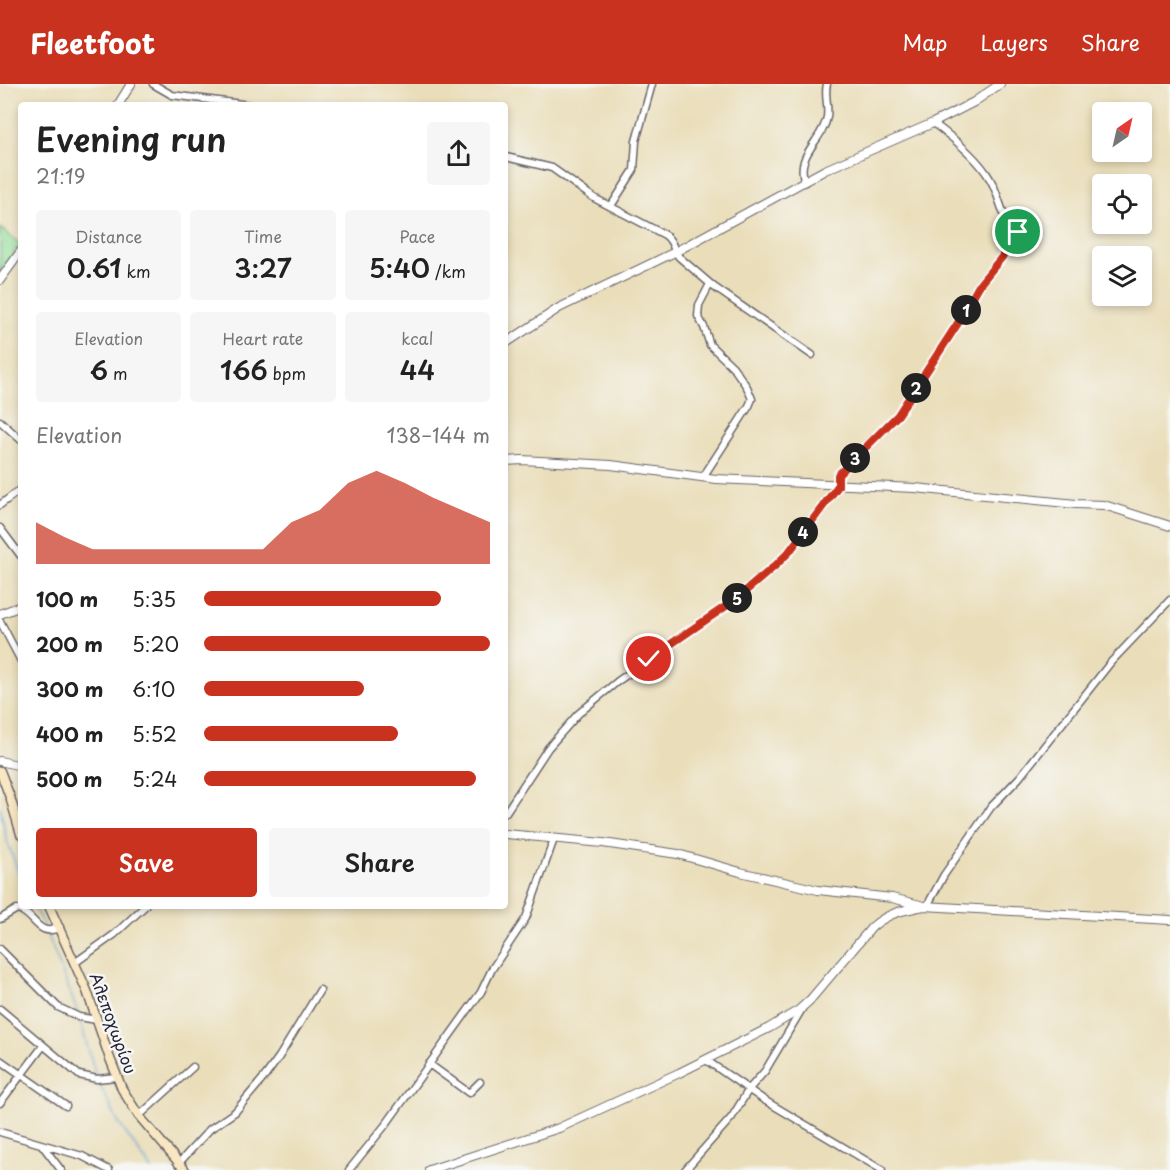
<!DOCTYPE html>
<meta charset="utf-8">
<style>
body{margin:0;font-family:"Playpen Sans",sans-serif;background:#f6f6f6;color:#222;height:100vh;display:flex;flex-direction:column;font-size:22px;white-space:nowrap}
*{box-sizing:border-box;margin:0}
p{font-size:20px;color:#767676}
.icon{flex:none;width:33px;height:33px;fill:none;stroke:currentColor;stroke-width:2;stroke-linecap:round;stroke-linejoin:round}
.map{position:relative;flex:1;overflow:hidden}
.details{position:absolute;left:18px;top:18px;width:490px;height:807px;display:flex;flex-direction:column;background:#fff;border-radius:6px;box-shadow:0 3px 9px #0003}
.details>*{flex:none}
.needle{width:39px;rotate:34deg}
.tools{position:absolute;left:1092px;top:18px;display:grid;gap:12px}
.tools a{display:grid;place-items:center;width:60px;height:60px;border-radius:6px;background:#fff;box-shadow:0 3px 9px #0003;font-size:30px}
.pin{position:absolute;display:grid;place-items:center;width:51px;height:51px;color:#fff;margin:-26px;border:3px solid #fff;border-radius:50%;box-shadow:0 2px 6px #0007}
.km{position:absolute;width:30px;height:30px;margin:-15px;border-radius:50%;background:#222;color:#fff;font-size:16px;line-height:30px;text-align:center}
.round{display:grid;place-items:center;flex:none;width:63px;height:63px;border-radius:6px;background:#f6f6f6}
.head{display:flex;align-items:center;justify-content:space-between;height:102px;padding:0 18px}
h1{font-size:33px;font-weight:600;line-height:45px}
.stats{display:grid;grid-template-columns:repeat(3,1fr);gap:9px;height:102px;padding:6px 18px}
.stats div{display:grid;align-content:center;border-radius:6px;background:#f6f6f6;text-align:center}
.stats b{font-size:26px;font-weight:600}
.stats small{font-size:16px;font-weight:400}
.stats p{font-size:16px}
.chart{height:168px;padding:12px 18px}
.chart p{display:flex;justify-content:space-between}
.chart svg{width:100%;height:108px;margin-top:6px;fill:#c8321e;opacity:.7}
.cta{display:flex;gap:12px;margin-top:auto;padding:12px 18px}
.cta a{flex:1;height:69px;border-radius:6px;background:#c8321e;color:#fff;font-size:24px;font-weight:600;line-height:69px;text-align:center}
.cta a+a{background:#f6f6f6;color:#222}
ul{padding:0 18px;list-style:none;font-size:20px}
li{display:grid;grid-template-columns:96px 72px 1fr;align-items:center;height:45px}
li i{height:15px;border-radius:8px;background:#c8321e}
header{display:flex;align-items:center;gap:36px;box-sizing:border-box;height:84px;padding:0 30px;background:#c8321e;color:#fff}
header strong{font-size:28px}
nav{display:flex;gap:33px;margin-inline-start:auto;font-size:21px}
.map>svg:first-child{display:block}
.green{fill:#94df9a;stroke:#5b806a;stroke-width:1.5}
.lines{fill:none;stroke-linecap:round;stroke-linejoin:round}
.stream{stroke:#5da0d1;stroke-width:1.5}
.minor-casing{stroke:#686467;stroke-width:9}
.tertiary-casing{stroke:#686467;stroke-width:10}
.secondary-casing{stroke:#686467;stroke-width:11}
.minor{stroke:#fff;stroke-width:6}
.tertiary{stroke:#fff;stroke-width:8}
.secondary{stroke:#f9e7c3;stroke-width:8}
.route-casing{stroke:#fff;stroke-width:12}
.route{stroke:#c8321e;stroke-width:8}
.labels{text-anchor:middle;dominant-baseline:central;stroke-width:5;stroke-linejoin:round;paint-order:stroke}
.street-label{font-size:16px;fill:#22223b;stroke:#f6f6f2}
</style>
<header>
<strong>Fleetfoot</strong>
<nav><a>Map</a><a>Layers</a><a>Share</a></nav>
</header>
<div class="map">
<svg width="1170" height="1086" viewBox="0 0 1170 1086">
<rect width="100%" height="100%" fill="#f6f6f2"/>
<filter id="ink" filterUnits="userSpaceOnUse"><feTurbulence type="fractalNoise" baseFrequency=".0167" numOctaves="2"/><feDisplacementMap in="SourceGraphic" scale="12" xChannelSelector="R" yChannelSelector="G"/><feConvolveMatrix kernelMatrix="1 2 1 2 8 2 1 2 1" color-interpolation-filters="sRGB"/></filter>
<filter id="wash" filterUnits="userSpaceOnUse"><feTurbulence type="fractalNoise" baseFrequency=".008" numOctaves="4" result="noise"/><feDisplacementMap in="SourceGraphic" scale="24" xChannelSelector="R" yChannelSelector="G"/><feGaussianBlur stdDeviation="1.35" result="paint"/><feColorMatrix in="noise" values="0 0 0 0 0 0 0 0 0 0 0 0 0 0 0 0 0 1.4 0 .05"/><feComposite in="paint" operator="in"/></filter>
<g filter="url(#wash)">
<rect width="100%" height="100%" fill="#eadeba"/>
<path class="green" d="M0,144L20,160L0,189Z"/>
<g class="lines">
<path class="stream" d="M0,723L7,757L21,795
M33,822L44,842
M47,849L78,929
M80,936L96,992
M98,997L118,1038L152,1086"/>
</g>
</g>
<g filter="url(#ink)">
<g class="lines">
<g class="minor-casing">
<path id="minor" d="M153,0L172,11L249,21
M287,21H296
M506,73L552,84L594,114L665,151C675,159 672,165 679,173L714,203L812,271
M805,98C794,71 823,57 827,33C829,22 824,11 827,0
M611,122L634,86L636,57L652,0
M1006,138L1009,161
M0,337L21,356
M703,393L749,322L752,315L747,303L733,283L710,261L704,243L698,232L699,221L710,200
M0,421L21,405
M0,444L21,472
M0,537L21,577
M506,728L548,664L578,630L618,597L735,516L776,481L789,468L838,402V391L898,331L958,239L980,199L1002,173L1018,148C1000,135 1001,113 990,95C978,74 952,53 933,39
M927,822L944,791L991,723L1019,694L1111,578L1170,516
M0,835L17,825C36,830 37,855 60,843
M0,865L58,923L79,933L97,936
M76,878L115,850L145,822
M0,925L79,991L97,995L116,993
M0,976L66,1022
M706,976L764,1016L882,1086
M429,980L469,1009L480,998
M0,1019L43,962
M139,1032L193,983
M0,1048L82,1072L109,1086
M42,1061L61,1086
M178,1080L210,1045L235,1028L266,991L279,973L320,906
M349,1086L387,1039L481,908L492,885L526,834L554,755
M685,1086L732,1033L749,1005L765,987L802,925"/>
</g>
<g class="tertiary-casing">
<path id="tertiary" d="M118,21L131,0
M0,196L21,167
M506,259L559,224L675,168L825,86L933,39L974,18L1000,0
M506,377L522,376L611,381L716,395L915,404L1076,420L1104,421L1170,442
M0,530L21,522
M0,677L21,682
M506,750L603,759L678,770L740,788L818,806L892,814L920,821
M429,1086L559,1044L679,989L769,944L799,926L810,916L872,843C888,829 903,826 924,822L1170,836"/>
</g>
<g class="secondary-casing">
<path id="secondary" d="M0,687L10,713L21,750
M49,822L87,907L109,972L122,1005L139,1032L185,1086"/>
</g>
<use href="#minor" class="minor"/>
<use href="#tertiary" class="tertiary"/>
<use href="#secondary" class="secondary"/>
</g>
</g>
<g class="lines" filter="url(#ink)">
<g class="route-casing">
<path id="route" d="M649,575L735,516L776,481L789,468L838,402V391L898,331L958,239L980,200L1002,173L1018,148"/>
</g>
<use href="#route" class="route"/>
</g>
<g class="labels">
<g class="street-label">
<text transform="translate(114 939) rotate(70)">Αλεποχωρίου</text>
</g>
</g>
</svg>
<div class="tools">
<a><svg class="needle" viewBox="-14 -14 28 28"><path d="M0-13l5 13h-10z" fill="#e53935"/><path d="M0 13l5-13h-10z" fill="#767676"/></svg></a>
<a><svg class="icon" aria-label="locate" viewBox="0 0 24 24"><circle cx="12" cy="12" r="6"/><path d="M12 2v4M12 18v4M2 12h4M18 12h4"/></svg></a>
<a><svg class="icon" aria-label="layers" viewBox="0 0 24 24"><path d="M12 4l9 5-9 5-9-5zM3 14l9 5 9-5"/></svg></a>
</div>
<div class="pin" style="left:1018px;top:148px;background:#1e9e55"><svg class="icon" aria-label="arrive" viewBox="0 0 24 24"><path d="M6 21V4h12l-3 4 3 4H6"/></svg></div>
<div class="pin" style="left:649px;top:575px;background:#d93025"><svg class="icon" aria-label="check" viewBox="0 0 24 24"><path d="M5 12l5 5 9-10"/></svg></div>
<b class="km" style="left:966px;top:226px">1</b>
<b class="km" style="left:916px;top:304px">2</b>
<b class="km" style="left:855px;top:374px">3</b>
<b class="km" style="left:803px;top:448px">4</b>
<b class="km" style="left:737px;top:514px">5</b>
<section class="details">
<div class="head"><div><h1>Evening run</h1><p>21:19</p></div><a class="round"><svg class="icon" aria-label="share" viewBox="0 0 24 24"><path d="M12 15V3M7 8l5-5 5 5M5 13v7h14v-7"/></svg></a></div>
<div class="stats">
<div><p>Distance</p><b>0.61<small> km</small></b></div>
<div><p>Time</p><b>3:27</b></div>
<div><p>Pace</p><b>5:40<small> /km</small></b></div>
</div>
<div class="stats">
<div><p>Elevation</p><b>6<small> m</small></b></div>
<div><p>Heart rate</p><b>166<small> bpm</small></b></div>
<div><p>kcal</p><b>44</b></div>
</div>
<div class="chart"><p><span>Elevation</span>138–144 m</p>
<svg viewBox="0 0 160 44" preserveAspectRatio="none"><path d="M0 44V27L10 33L20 38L30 38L40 38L50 38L60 38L70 38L80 38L90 27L100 22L110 11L120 6L130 11L140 17L150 22L160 27V44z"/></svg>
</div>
<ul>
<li><b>100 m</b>5:35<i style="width:83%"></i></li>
<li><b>200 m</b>5:20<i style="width:100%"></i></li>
<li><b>300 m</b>6:10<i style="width:56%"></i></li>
<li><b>400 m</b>5:52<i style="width:68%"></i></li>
<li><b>500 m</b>5:24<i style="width:95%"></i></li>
</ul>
<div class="cta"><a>Save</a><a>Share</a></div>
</section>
</div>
